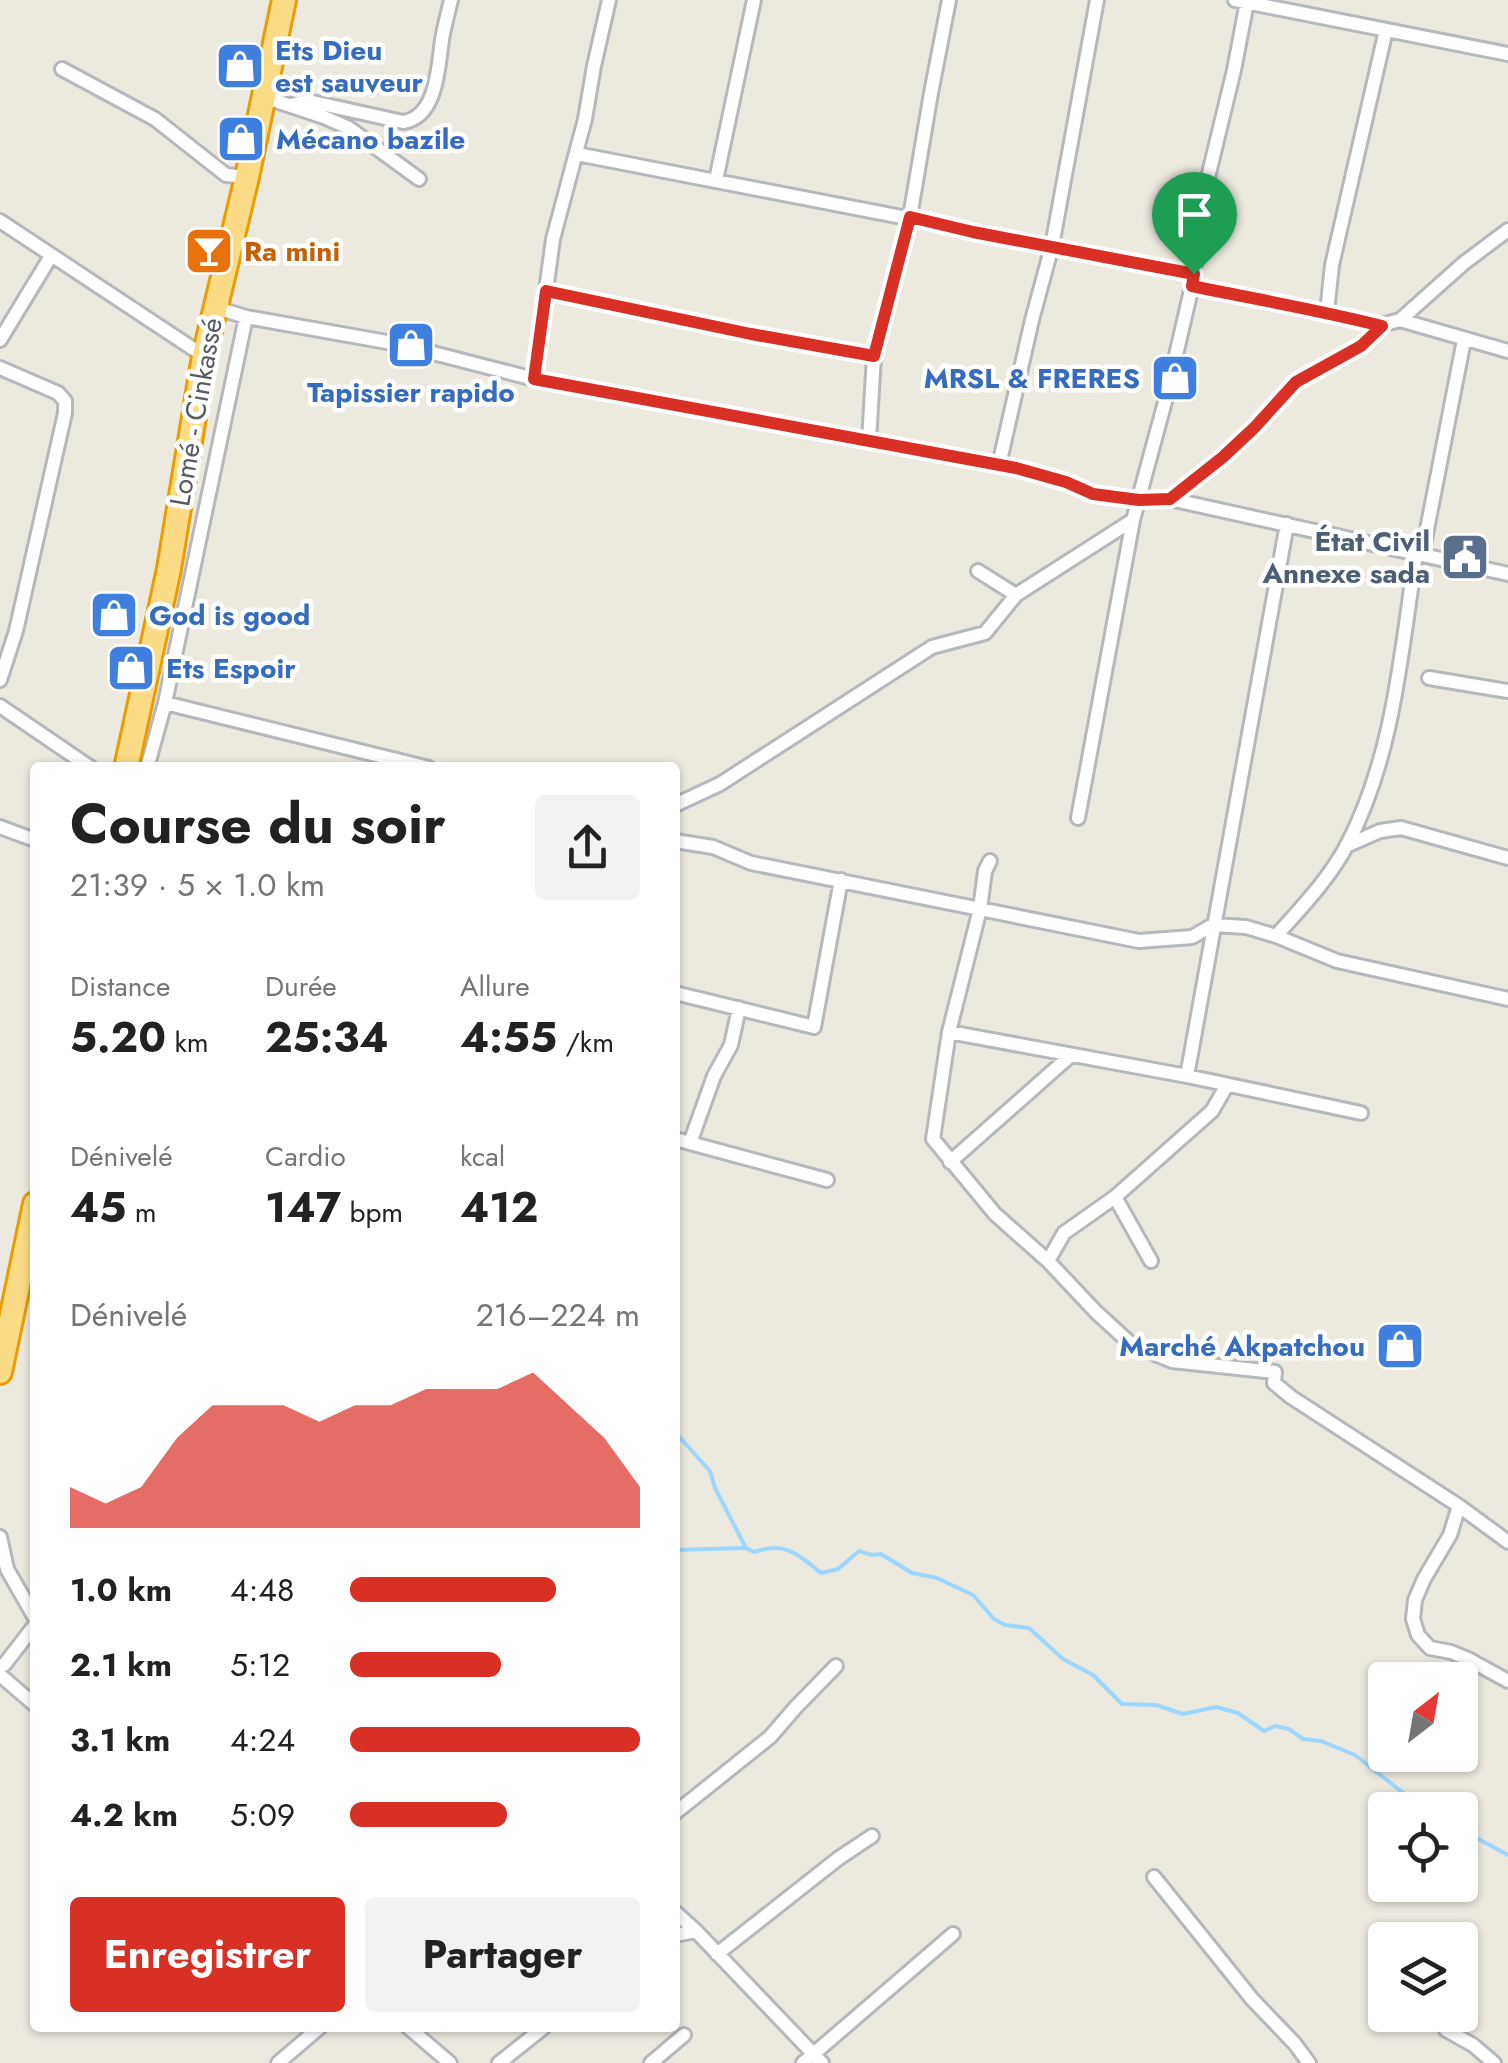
<!DOCTYPE html>
<html lang="fr">
<meta charset="utf-8">
<style>
body{margin:0;font-family:Jost,sans-serif;background:#f2f2f2;color:#222;height:100vh;display:flex;flex-direction:column;font-size:38px;white-space:nowrap}
*{box-sizing:border-box;margin:0}
p{font-size:32px;color:#767676}
.icon{flex:none;width:55px;height:55px;fill:none;stroke:currentColor;stroke-width:2;stroke-linecap:round;stroke-linejoin:round}
.map{position:relative;flex:1;overflow:hidden}
.sheet{position:absolute;left:30px;top:762px;width:650px;height:1270px;display:flex;flex-direction:column;background:#fff;border-radius:10px;box-shadow:0 2px 8px #0004}
.sheet>*{flex:none}
.needle{width:65px;rotate:31deg}
.fabs{position:absolute;left:1368px;top:1662px;display:grid;gap:20px}
.fabs a{display:grid;place-items:center;width:110px;height:110px;border-radius:10px;background:#fff;box-shadow:0 2px 8px #0004;font-size:50px}
.pin{position:absolute;display:grid;place-items:center;width:85px;height:85px;color:#fff;margin:-102px -42px;border-radius:50% 50% 50% 0;rotate:-45deg;box-shadow:0 0 10px #0007}
.pin .icon{rotate:45deg}
.round{display:grid;place-items:center;flex:none;width:105px;height:105px;border-radius:10px;background:#f2f2f2}
.overview{display:flex;align-items:center;justify-content:space-between;height:170px;padding:0 40px}
h1{font-size:55px;font-weight:700;line-height:75px}
.metrics{display:grid;grid-template-columns:repeat(3,1fr);gap:15px;height:170px;padding:10px 40px}
.metrics div{display:grid;align-content:center}
.metrics b{font-size:42px;font-weight:700}
.metrics small{font-size:28px;font-weight:400}
.metrics p{font-size:28px}
.chart{height:280px;padding:20px 40px}
.chart p{display:flex;justify-content:space-between}
.chart svg{width:100%;height:180px;margin-top:10px;fill:#d93025;opacity:.7}
.action{display:flex;gap:20px;margin-top:auto;padding:20px 40px}
.action a{flex:1;height:115px;border-radius:10px;background:#d93025;color:#fff;font-size:40px;font-weight:700;line-height:115px;text-align:center}
.action a+a{background:#f2f2f2;color:#222}
ul{padding:0 40px;list-style:none;font-size:32px}
li{display:grid;grid-template-columns:160px 120px 1fr;align-items:center;height:75px}
li i{height:25px;border-radius:12px;background:#d93025}
.map>svg:first-child{display:block}
.lines{fill:none;stroke-linecap:round;stroke-linejoin:round}
.stream{stroke:#9dd6fe;stroke-width:4}
.street-casing{stroke:#b5b8bd;stroke-width:18}
.highway-casing{stroke:#ea9c01;stroke-width:28}
.street{stroke:#fff;stroke-width:12}
.highway{stroke:#fcdb86;stroke-width:22}
.route-casing{stroke:#fff;stroke-width:20}
.route{stroke:#d93025;stroke-width:12}
.labels{text-anchor:middle;dominant-baseline:central;stroke-width:9;stroke-linejoin:round;paint-order:stroke}
.shop-label{font-size:28px;font-weight:bold;fill:#366cbe;stroke:#fff;text-anchor:start}
.food-label{font-size:28px;font-weight:bold;fill:#c56008;stroke:#fff;text-anchor:start}
.street-label{font-size:28px;fill:#585c61;stroke:#fff}
.service-label{font-size:28px;font-weight:bold;fill:#4e5e75;stroke:#fff;text-anchor:end}
</style>
<div class="map">
<svg width="1508" height="2063" viewBox="0 0 1508 2063">
<rect width="100%" height="100%" fill="#ece9df"/>
<g class="lines">
<path class="stream" d="M675,1432L710,1471L715,1488L746,1548L754,1552C785,1541 798,1554 821,1573L838,1569L859,1551L872,1555L881,1554L912,1573L937,1578L973,1595L994,1619L1005,1625L1029,1628L1063,1659L1093,1675L1122,1704L1156,1705L1183,1714L1216,1707L1238,1713L1264,1731L1275,1726L1289,1729L1303,1739L1321,1741L1355,1755L1425,1810
M675,1550L745,1548
M1460,1829L1508,1855"/>
<g class="street-casing">
<path id="street" d="M1235,0L1508,54
M62,69L155,119L226,175L247,177
M264,97L324,117L349,128L419,179
M291,105L308,101L403,122C437,117 438,68 442,40C444,27 448,13 451,0
M577,154C783,193 989,233 1195,274
M716,180L754,0
M0,221L204,356
M1192,286L1306,310L1327,312
M546,291L751,334L874,356
M214,307L246,317L398,344L534,379L1016,468L1066,482L1093,494L1139,499H1170L1223,457L1254,428L1296,382L1361,346L1381,325L1400,320L1464,263L1508,230
M1400,320L1508,351
M1381,325L1327,312L1332,265L1386,30
M0,340L51,256
M0,368L58,393L65,401V413L16,631L0,680
M534,379L553,239L585,119L594,66L609,0
M869,441L874,356L910,217L931,93L949,0
M999,465L1032,320L1052,246L1097,0
M1170,499L1508,574
M1422,555L1464,340
M978,571L1016,595
M1429,678L1508,691
M165,703L429,768
M0,706L91,768
M147,768L165,703L246,317
M675,805L720,784L932,647L985,633L1016,595L1133,520
M1078,818L1133,520L1166,398L1192,286L1203,198L1234,70L1247,2
M0,827L35,840
M675,841L713,847L751,863L1139,941L1192,937L1213,925L1246,927L1276,936L1337,961L1508,999
M1346,846L1380,831L1401,828L1508,858
M990,861L985,871L980,909L949,1032L933,1139L995,1214L1048,1261L1096,1312L1131,1344L1172,1361L1275,1372L1274,1383L1291,1397L1459,1506L1508,1542
M1276,936C1301,908 1329,879 1347,845C1394,755 1401,652 1416,554
M675,993L814,1027L841,880
M949,1032L1187,1076L1361,1113
M1187,1076L1287,524
M675,1139L827,1180
M690,1143L714,1076L731,1045L739,1008
M950,1162L1070,1056
M1115,1197L1151,1261
M1048,1261L1064,1233L1115,1197L1212,1111L1227,1085
M1459,1506L1450,1535L1424,1579L1415,1600L1413,1619L1418,1635L1430,1648L1451,1652L1468,1659L1508,1681
M0,1537L7,1569L35,1618
M0,1666L4,1665L35,1625
M0,1675L35,1705
M675,1813L770,1737L796,1707L836,1666
M1154,1877L1252,1999L1295,2044L1309,2063
M675,1912L696,1931L822,2063
M675,1935L696,1931
M717,1954L839,1858L872,1836
M409,2028L450,2063
M1446,2030L1473,2045L1494,2063
M278,2063L319,2028
M499,2063L543,2028
M651,2063L684,2035
M803,2063L953,1934"/>
</g>
<g class="highway-casing">
<path id="highway" d="M126,768L169,569L204,356L247,177L284,0
M0,1372L35,1204"/>
</g>
<use href="#street" class="street"/>
<use href="#highway" class="highway"/>
</g>
<g class="lines">
<g class="route-casing">
<path id="route" d="M910,217L973,232L1194,274L1192,286C1255,299 1319,310 1382,326L1361,346L1296,382L1254,428L1223,457L1170,499L1139,500L1093,494L1066,482L1016,468L534,379L546,291L751,334L874,356Z"/>
</g>
<use href="#route" class="route"/>
</g>
<defs>
<g id="shop-square" transform="scale(2.5)"><rect x="-9" y="-9" width="18" height="18" rx="4" fill="#3f7fe0" stroke="#fff"/><path d="M-5-2.5h2.3a2.7 3.5 0 0 1 5.4 0H5L5.5 6h-11ZM-1.5-2.5h3a1.5 2.3 0 0 0-3 0Z" fill="#fff"/></g>
<g id="bar-square" transform="scale(2.5)"><rect x="-9" y="-9" width="18" height="18" rx="4" fill="#e8710a" stroke="#fff"/><path d="M-6-5H6L.8 .8V4.5H3.5V6h-7V4.5H-.8V.8Z" fill="#fff"/></g>
<g id="civic-square" transform="scale(2.5)"><rect x="-9" y="-9" width="18" height="18" rx="4" fill="#5c6f8a" stroke="#fff"/><path d="M-.6-6.5H3V-4.5H.6V-3L4-1V1h2V6H-6V1h2V-1L-.6-3ZM-1.2 2.5V6h2.4V2.5Z" fill="#fff"/></g>
</defs>
<g fill-rule="evenodd">
<use href="#shop-square" x="240" y="66"/>
<use href="#shop-square" x="241" y="139"/>
<use href="#bar-square" x="209" y="251"/>
<use href="#shop-square" x="411" y="345"/>
<use href="#shop-square" x="1175" y="378"/>
<use href="#civic-square" x="1465" y="557"/>
<use href="#shop-square" x="114" y="615"/>
<use href="#shop-square" x="131" y="668"/>
<use href="#shop-square" x="1400" y="1346"/>
</g>
<g class="labels">
<g class="shop-label">
<text x="275" y="50">Ets Dieu<tspan x="275" dy="32">est sauveur</tspan></text>
<text x="276" y="139">Mécano bazile</text>
<text x="1140" y="378" text-anchor="end">MRSL &amp; FRERES</text>
<text x="411" y="392" text-anchor="middle">Tapissier rapido</text>
<text x="149" y="615">God is good</text>
<text x="166" y="668">Ets Espoir</text>
<text x="1365" y="1346" text-anchor="end">Marché Akpatchou</text>
</g>
<g class="food-label">
<text x="244" y="251">Ra mini</text>
</g>
<g class="street-label">
<text transform="translate(196 412) rotate(-80)">Lomé - Cinkassé</text>
</g>
<g class="service-label">
<text x="1430" y="541">État Civil<tspan x="1430" dy="32">Annexe sada</tspan></text>
</g>
</g>
</svg>
<div class="fabs">
<a><svg class="needle" viewBox="-14 -14 28 28"><path d="M0-13l5 13h-10z" fill="#e53935"/><path d="M0 13l5-13h-10z" fill="#767676"/></svg></a>
<a><svg class="icon" aria-label="locate" viewBox="0 0 24 24"><circle cx="12" cy="12" r="6"/><path d="M12 2v4M12 18v4M2 12h4M18 12h4"/></svg></a>
<a><svg class="icon" aria-label="layers" viewBox="0 0 24 24"><path d="M12 4l9 5-9 5-9-5zM3 14l9 5 9-5"/></svg></a>
</div>
<div class="pin" style="left:1194px;top:274px;background:#1e9e55"><svg class="icon" aria-label="arrive" viewBox="0 0 24 24"><path d="M6 21V4h12l-3 4 3 4H6"/></svg></div>
<section class="sheet">
<div class="overview"><div><h1>Course du soir</h1><p>21:39 · 5 × 1.0 km</p></div><a class="round"><svg class="icon" aria-label="share" viewBox="0 0 24 24"><path d="M12 15V3M7 8l5-5 5 5M5 13v7h14v-7"/></svg></a></div>
<div class="metrics">
<div><p>Distance</p><b>5.20<small> km</small></b></div>
<div><p>Durée</p><b>25:34</b></div>
<div><p>Allure</p><b>4:55<small> /km</small></b></div>
</div>
<div class="metrics">
<div><p>Dénivelé</p><b>45<small> m</small></b></div>
<div><p>Cardio</p><b>147<small> bpm</small></b></div>
<div><p>kcal</p><b>412</b></div>
</div>
<div class="chart"><p><span>Dénivelé</span>216–224 m</p>
<svg viewBox="0 0 160 44" preserveAspectRatio="none"><path d="M0 44V34L10 38L20 34L30 22L40 14L50 14L60 14L70 18L80 14L90 14L100 10L110 10L120 10L130 6L140 14L150 22L160 34V44z"/></svg>
</div>
<ul>
<li><b>1.0 km</b>4:48<i style="width:71%"></i></li>
<li><b>2.1 km</b>5:12<i style="width:52%"></i></li>
<li><b>3.1 km</b>4:24<i style="width:100%"></i></li>
<li><b>4.2 km</b>5:09<i style="width:54%"></i></li>
</ul>
<div class="action"><a>Enregistrer</a><a>Partager</a></div>
</section>
</div>
